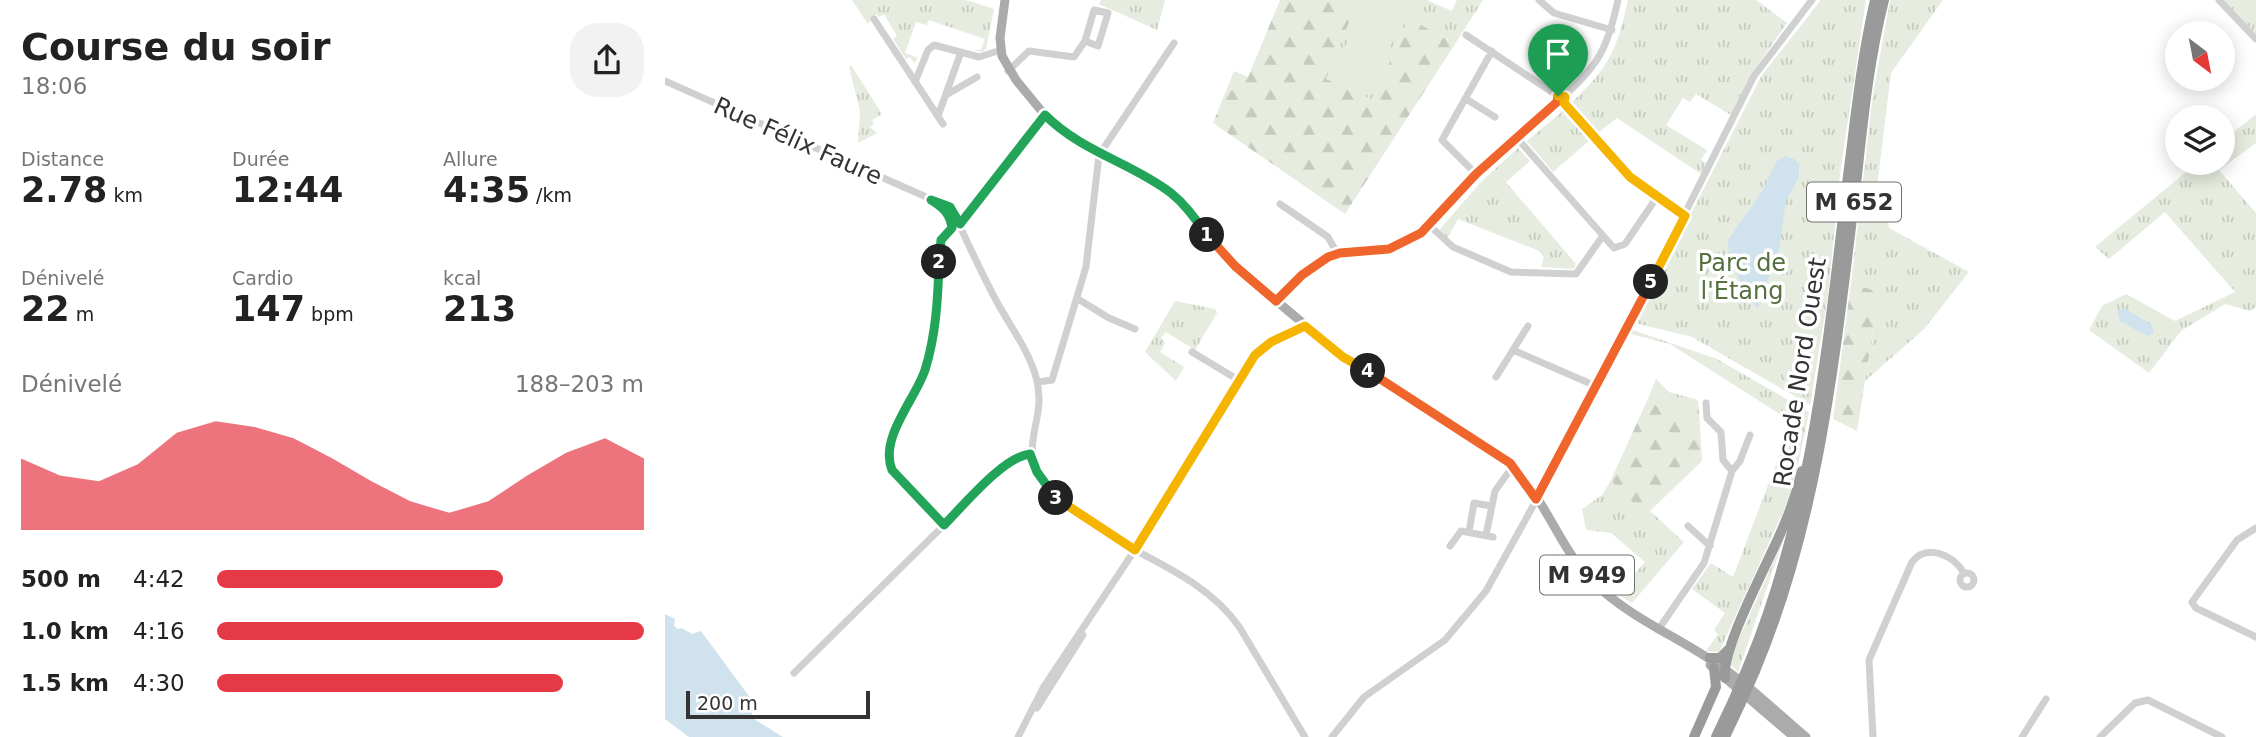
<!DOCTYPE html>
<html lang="fr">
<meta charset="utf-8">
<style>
body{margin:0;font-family:"DejaVu Sans",sans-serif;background:#f2f2f2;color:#222;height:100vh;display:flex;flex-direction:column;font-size:26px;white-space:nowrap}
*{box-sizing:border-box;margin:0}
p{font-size:23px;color:#767676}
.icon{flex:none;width:38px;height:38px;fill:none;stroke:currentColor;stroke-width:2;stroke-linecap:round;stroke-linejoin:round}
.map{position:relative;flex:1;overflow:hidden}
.side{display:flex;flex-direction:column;background:#fff;width:665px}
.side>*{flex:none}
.needle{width:46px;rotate:148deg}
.buttons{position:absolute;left:1500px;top:21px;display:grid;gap:14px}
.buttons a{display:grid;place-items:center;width:70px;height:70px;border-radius:50%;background:#fff;box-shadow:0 4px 18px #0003;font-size:35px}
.scale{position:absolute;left:21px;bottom:18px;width:184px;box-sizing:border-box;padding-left:7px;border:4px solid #333;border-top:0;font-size:19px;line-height:24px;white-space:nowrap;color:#333;-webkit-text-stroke:5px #fff;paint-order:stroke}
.pin{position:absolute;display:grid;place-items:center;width:60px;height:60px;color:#fff;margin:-72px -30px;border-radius:50% 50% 50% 0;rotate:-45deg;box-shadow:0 0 7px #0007}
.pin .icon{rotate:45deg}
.km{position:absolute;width:35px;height:35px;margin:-18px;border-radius:50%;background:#222;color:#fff;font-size:19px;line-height:35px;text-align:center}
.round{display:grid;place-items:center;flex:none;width:74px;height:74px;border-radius:28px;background:#f2f2f2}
.headline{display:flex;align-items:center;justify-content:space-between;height:119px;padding:0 21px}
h1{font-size:38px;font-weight:700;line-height:52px}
.stats{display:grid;grid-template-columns:repeat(3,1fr);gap:10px;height:119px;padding:7px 21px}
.stats div{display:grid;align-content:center}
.stats b{font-size:35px;font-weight:700}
.stats small{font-size:19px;font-weight:400}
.stats p{font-size:19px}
.chart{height:196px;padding:14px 21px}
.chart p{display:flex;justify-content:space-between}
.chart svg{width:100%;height:126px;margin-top:7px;fill:#e63946;opacity:.7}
ul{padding:0 21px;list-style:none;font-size:23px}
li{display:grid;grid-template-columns:112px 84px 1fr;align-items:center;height:52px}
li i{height:18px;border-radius:9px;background:#e63946}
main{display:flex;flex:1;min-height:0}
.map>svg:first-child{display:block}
.grass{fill:url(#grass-tufts)}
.forest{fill:url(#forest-firs)}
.pitch{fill:#e6ecdf}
.water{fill:#cfe2ee}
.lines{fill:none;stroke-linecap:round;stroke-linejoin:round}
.minor{stroke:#d0d0d0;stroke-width:7}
.major{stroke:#ababab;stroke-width:9}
.highway{stroke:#9a9a9a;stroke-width:10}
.highway-bridge{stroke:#9a9a9a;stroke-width:10}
.split-1-casing{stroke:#fff;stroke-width:14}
.split-2-casing{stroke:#fff;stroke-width:14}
.split-3-casing{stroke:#fff;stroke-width:14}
.split-4-casing{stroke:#fff;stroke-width:14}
.split-5-casing{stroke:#fff;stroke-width:14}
.split-6-casing{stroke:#fff;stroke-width:14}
.split-1{stroke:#f0652b;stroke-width:9}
.split-2{stroke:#22a559;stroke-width:9}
.split-3{stroke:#22a559;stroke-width:9}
.split-4{stroke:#f5b400;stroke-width:9}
.split-5{stroke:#f0652b;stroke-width:9}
.split-6{stroke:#f5b400;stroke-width:9}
.labels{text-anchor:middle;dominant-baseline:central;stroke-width:7;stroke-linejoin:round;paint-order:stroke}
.shield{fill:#fff;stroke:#707070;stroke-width:2}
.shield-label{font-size:23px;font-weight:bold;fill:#333}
.street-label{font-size:24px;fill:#333;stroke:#fff}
.park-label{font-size:24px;fill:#56703f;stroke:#fff}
</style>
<main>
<section class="side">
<div class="headline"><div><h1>Course du soir</h1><p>18:06</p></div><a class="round"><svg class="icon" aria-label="share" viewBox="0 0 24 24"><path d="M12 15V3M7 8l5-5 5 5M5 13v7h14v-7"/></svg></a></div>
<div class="stats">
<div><p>Distance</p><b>2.78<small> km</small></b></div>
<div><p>Durée</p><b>12:44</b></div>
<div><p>Allure</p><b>4:35<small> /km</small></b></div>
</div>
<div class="stats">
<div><p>Dénivelé</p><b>22<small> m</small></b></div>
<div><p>Cardio</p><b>147<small> bpm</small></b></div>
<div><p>kcal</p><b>213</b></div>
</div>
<div class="chart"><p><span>Dénivelé</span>188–203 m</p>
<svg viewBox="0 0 160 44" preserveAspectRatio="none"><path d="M0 44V19L10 25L20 27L30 21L40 10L50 6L60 8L70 12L80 19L90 27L100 34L110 38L120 34L130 25L140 17L150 12L160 19V44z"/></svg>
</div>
<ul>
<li><b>500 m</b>4:42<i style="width:67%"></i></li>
<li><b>1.0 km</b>4:16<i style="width:100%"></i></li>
<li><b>1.5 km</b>4:30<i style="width:81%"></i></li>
</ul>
</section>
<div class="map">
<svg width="1591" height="737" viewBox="0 0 1591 737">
<defs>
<pattern id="grass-tufts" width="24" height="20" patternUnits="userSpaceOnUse" patternTransform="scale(1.75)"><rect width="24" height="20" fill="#e6ecdf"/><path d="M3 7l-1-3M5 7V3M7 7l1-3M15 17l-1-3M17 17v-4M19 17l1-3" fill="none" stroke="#c6cbc0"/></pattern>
<pattern id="forest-firs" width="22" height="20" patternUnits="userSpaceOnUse" patternTransform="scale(1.75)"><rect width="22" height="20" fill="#e6ecdf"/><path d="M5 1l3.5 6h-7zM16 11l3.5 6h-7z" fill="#c6cbc0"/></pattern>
</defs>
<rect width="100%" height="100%" fill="#fff"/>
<path class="grass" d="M187,0H301L329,9L321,49L317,52L308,50H316L320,39L264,20L262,25L251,22L240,53L253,58L249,63L245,57L241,59L228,39L232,36L219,14L214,17L211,14L203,24Z
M436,0H500L492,30L434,4Z
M693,0H762L787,11L792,0H818L790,44L744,18L708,100L661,79Z
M963,0H1091L1122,23L1090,69L1066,115L1031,94L1025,102L1018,98L1001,125L1042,150L1036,160L1041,163L1036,174L952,118L934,132L907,102C946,65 951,51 963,0Z
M1156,0H1201L1175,174L1163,295L1145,405L1027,337L970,323L1097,75Z
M1225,0H1278L1226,73L1212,187L1222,210L1224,228L1304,272L1259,329L1200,381L1214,292L1186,283L1208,94Z
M1558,0H1591V34Z
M186,65L217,114L207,120L209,124L205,127L212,133L193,143L195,111L184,67Z
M899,110L924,141L888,172L862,141Z
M1591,114V143L1554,170L1591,213V307L1585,311L1560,304L1516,331L1484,373L1424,330L1437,306L1461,294L1510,321L1570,292L1500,212L1444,259L1430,247L1532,163H1558V141Z
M853,148L865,161L841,182L911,264L909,269L876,267L879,257L874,251L793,219L782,239L774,230L817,181Z
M510,301L550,309L552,313L530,350L501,332L496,338L500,343L495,352L519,367L511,381L480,352Z
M968,330L1052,359L1144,412L1130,480L1119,510L1054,652L1041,651L1053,634L1049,630L1060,613L1027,589L1046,563L1068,577L1127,422L1005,344L966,334Z
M991,379L1004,392L1033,400L1035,427L982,401Z
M946,480L978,512L985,511L1019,542L967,603L952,594L980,562L946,533L921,530L917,509L937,495Z
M1119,538L1073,672L1065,664L1068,652Z"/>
<path class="forest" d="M615,0H693L661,79L708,100L744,18L790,44L680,214L548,123L569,71L583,77Z
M1186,283L1214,292L1192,431L1168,419Z
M982,401L1035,427L1037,461L985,511L978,513L946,480Z"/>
<path class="pitch" d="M699,0H718L741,11L704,96L667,79Z"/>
<path class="water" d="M1120,156L1129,159L1134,164V177L1121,201L1112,263L1098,288L1093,308C1081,300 1061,254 1063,240L1098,190L1111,162Z
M1459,308L1487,325L1489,333L1482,336L1455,321L1452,311Z
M0,614L10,619L9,626L13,629L17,628L27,634L36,631L89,703L86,717L118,737H24L0,719Z"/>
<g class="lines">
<path class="minor" d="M874,0L889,13L947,30
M1554,0L1591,39
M429,10L443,13L433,46L420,41Z
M209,19L278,124
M801,35L893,96
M343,71L364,51L409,57L420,41
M0,81L286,208C301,238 315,271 332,302C345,326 364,351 371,377C384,424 348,446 383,488C433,549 530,561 575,628L640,737
M250,82L263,50L269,45L314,57L336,50
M281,95L312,77
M801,99L830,117
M900,100L899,96C935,64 943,46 953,0
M899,103L959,172L1020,216
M273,116L296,52
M851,137L949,248L960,244L992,197
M811,174L777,140L827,51
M273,204L283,214L290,229
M615,204L663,237L672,253
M295,224L380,115
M765,226L788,247L846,272L911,274L937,237
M413,299L444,318L470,329
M611,301L637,275L663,257L675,253L724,249L756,234L820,165L892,102L893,96H899
M848,350L933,387
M527,352L575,381
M831,377L863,326
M373,382L387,380L421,267L434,155L509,43
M1067,471L1075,461L1085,435
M279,525C260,506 224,482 223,453L260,369L273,298L275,244L287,228
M1023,526L1045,546
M1591,528L1572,540L1527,602L1531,608L1591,637
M804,532L809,503L826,506
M821,535L830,491L848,466
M785,546L796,531L828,537
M1295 580a7 7 0 1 1 14 0a7 7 0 1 1-14 0Z
M993,630L1039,563L1067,471L1058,460L1056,432L1042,418L1041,403
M129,673L342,463L351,457L365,454
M372,708L418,635
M353,737L378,688L487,524L590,355L606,343L640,326
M667,737L699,697L780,640L821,591L920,412L1089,76L1147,0
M1208,737L1204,660L1247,562C1262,543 1288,555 1299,573
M1357,737L1381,699
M1435,737L1470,703L1483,700L1557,737"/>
<path class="major" d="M340,0L335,38L337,56L351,80L383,119L430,152L504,192L570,266L678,357L845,463C880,497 894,548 928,582C964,617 1009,635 1049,662C1082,683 1111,712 1141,737
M1045,665L1129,737"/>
<path class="highway" d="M1045,658H1055L1063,650
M1083,666C1147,512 1162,348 1182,184C1190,122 1196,60 1210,0
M1090,671C1154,519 1170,357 1190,194C1197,130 1203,63 1219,0
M1060,678C1056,649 1103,563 1116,532C1125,512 1132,492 1137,471
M1029,737L1051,687L1049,668
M1051,737L1068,701
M1060,737L1075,705"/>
<path class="highway-bridge" d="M1068,701L1083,666
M1075,705L1090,671"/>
</g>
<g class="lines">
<g class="split-1-casing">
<path id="split-1" d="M542,235L570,266L611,301L637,275L663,257L675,253L724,249L756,233L811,174L892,102L893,96"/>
</g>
<g class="split-2-casing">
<path id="split-2" d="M274,262L276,240L287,228C285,214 279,208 266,200L285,207L295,224L380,115C417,152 467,163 506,193C521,205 531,220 542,235"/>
</g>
<g class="split-3-casing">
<path id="split-3" d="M274,262C273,298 271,335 260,370C250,400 214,438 227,470L279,525C299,505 338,457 365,454L372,472L391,498"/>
</g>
<g class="split-4-casing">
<path id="split-4" d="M391,498L470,550L590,355L606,342L640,326L678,357L703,371"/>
</g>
<g class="split-5-casing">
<path id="split-5" d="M703,371L845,463L871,499L986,282"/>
</g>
<g class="split-6-casing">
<path id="split-6" d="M893,96L900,97L899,103L965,177L1020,216L986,282"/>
</g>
<use href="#split-1" class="split-1"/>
<use href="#split-2" class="split-2"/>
<use href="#split-3" class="split-3"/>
<use href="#split-4" class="split-4"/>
<use href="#split-5" class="split-5"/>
<use href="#split-6" class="split-6"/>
</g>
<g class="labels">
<g class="shield">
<rect x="1142" y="182.5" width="94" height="39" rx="5"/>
<rect x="875" y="555.5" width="94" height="39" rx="5"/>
</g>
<g class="shield-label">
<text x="1189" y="202">M 652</text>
<text x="922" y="575">M 949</text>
</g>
<g class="street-label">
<text transform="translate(133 141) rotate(24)">Rue Félix Faure</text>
<text transform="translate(1135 372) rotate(-81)">Rocade Nord Ouest</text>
</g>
<g class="park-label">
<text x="1077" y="263">Parc de<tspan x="1077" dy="28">l'Étang</tspan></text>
</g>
</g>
</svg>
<div class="buttons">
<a><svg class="needle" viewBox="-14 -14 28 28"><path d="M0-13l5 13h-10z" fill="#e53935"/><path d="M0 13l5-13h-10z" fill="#767676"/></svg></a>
<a><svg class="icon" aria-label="layers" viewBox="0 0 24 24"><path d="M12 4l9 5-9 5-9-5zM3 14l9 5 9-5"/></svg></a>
</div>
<div class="scale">200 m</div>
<div class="pin" style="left:893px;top:96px;background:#1e9e55"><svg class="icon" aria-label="arrive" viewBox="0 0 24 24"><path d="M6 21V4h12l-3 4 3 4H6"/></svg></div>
<b class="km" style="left:542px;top:235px">1</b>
<b class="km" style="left:274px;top:262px">2</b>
<b class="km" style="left:391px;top:498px">3</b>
<b class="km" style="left:703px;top:371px">4</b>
<b class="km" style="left:986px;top:282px">5</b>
</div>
</main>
